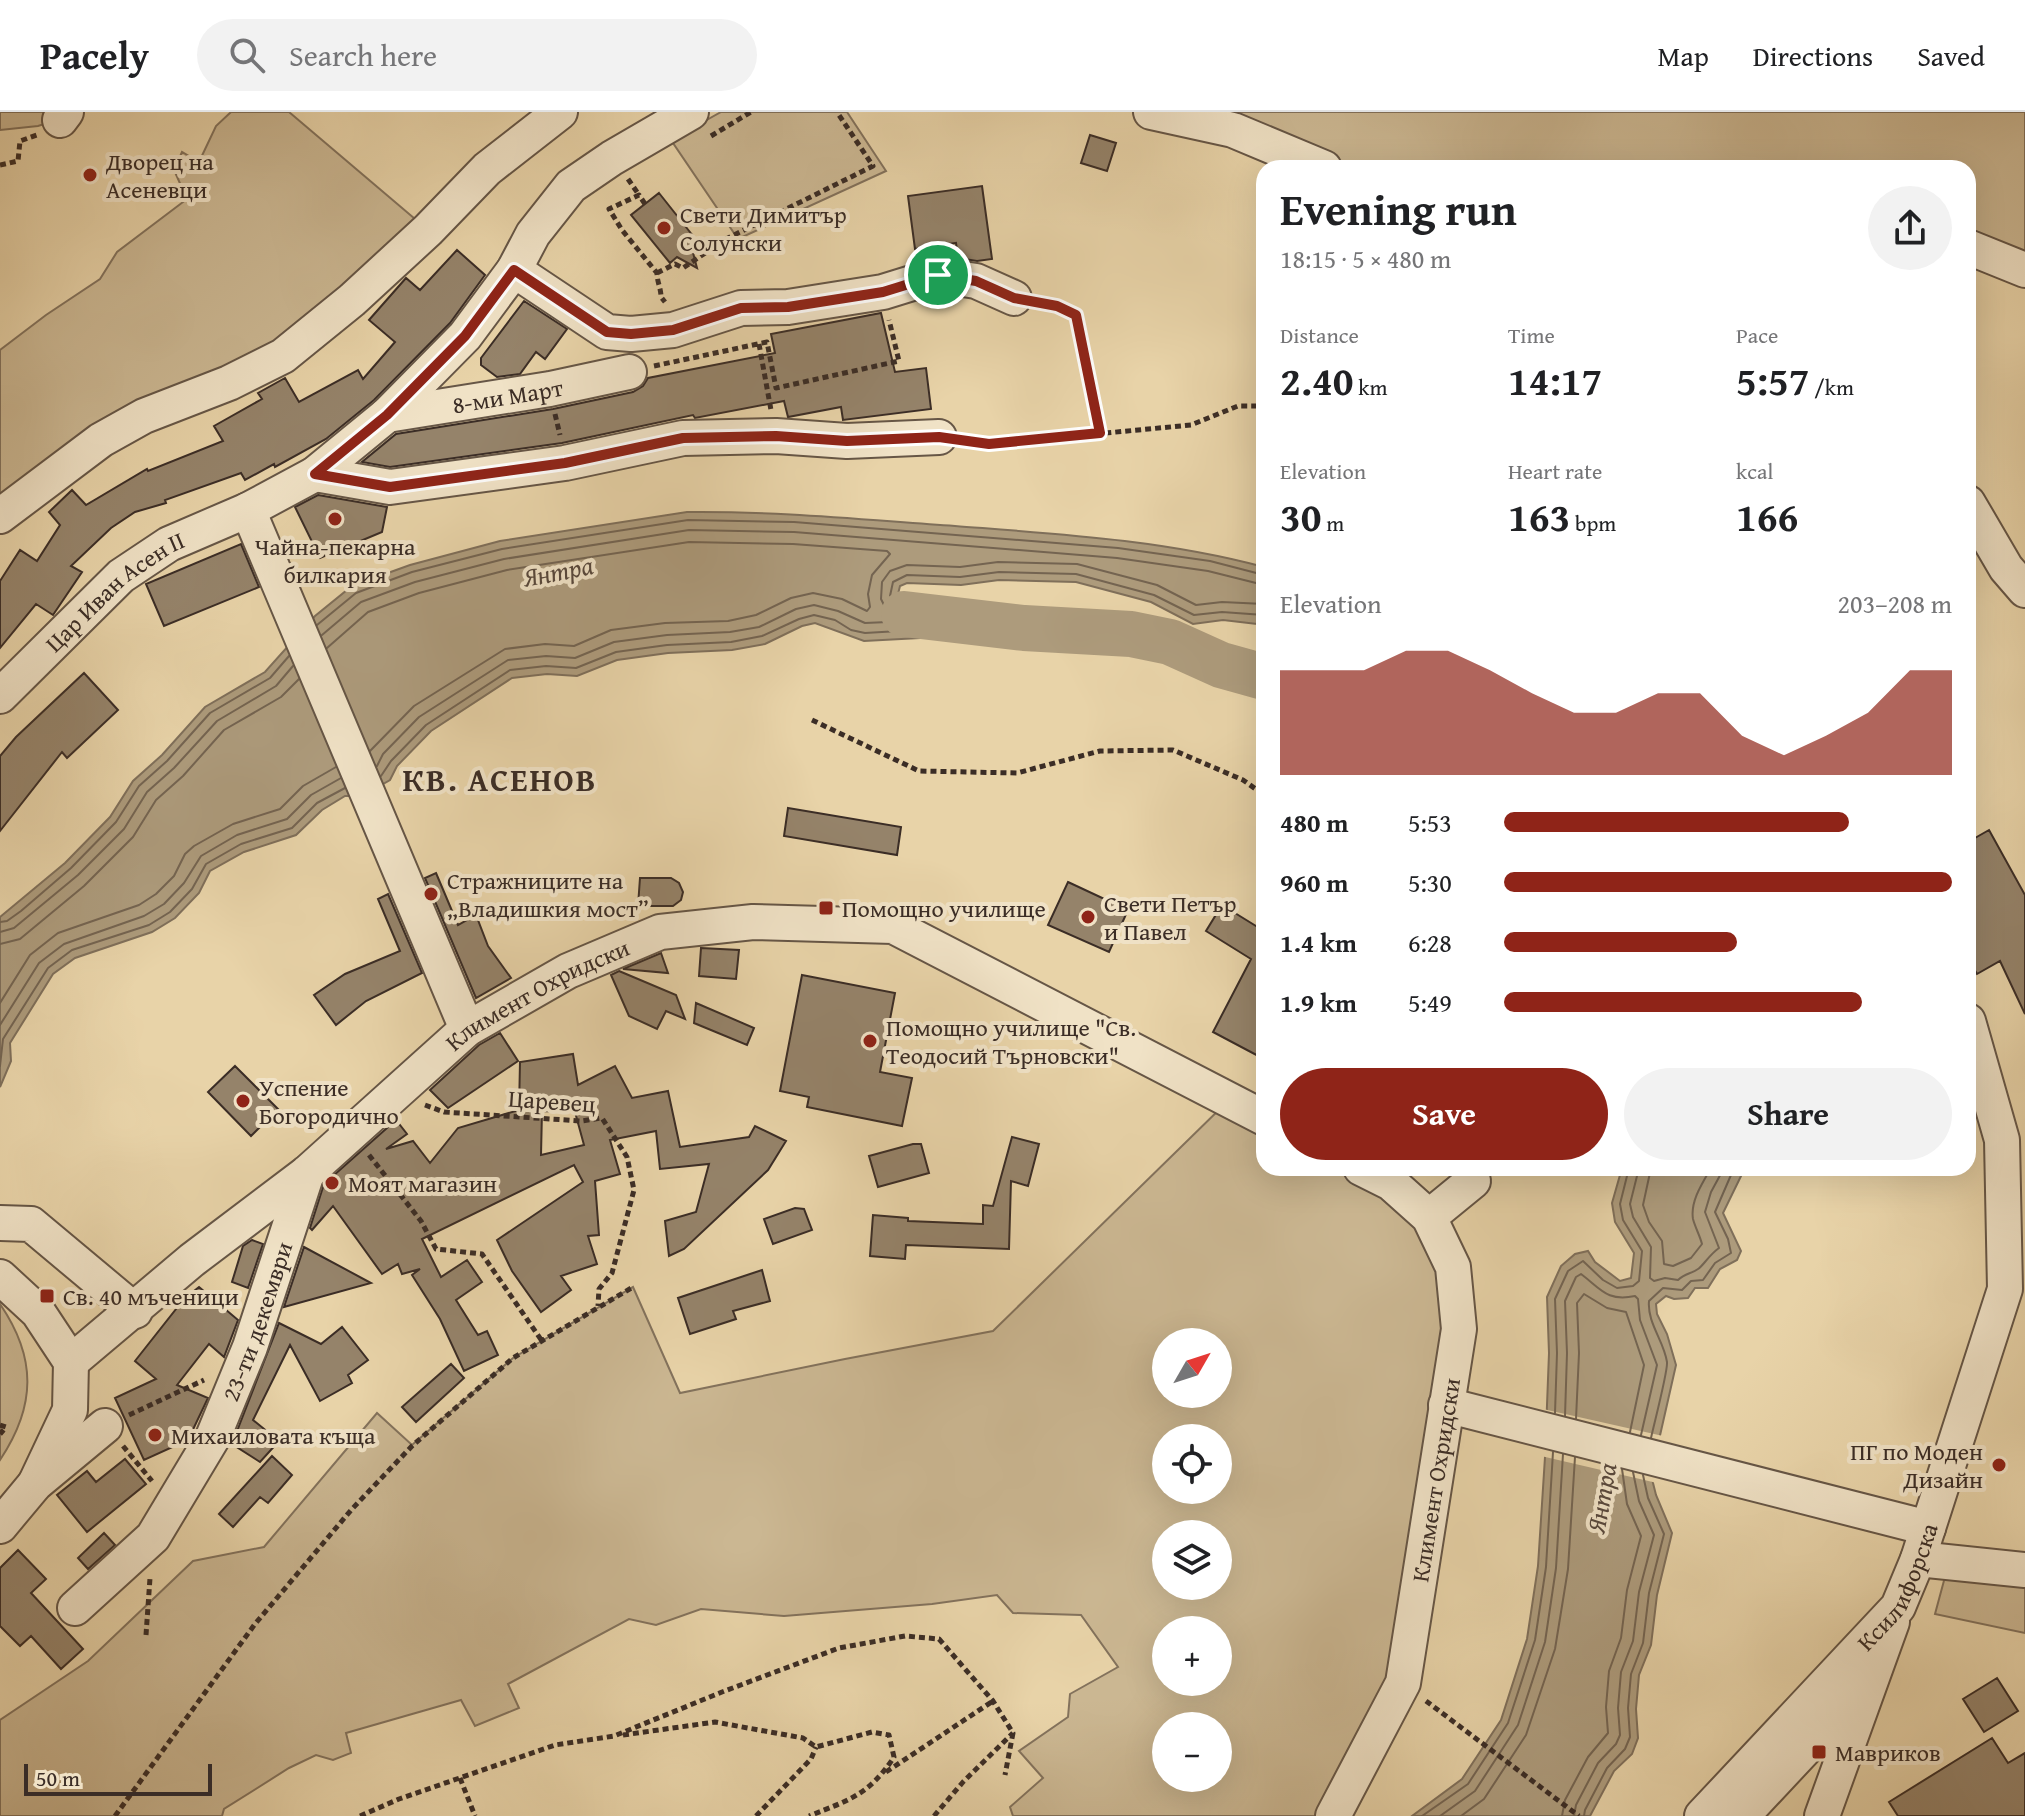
<!DOCTYPE html>
<meta charset="utf-8">
<style>
body{margin:0;font-family:"Gentium Book Plus",serif;background:#f2f2f2;color:#202124;height:100vh;display:flex;flex-direction:column;font-size:30px;white-space:nowrap}
*{box-sizing:border-box;margin:0}
p{font-size:26px;color:#757577}
.icon{flex:none;width:44px;height:44px;fill:none;stroke:currentColor;stroke-width:2;stroke-linecap:round;stroke-linejoin:round}
.map{position:relative;flex:1;overflow:hidden}
.drawer{position:absolute;left:1256px;top:48px;width:720px;height:1016px;display:flex;flex-direction:column;background:#fff;border-radius:24px;box-shadow:0 8px 32px #0002}
.drawer>*{flex:none}
.needle{width:52px;rotate:51deg}
.buttons{position:absolute;left:1152px;top:1216px;display:grid;gap:16px}
.buttons a{display:grid;place-items:center;width:80px;height:80px;border-radius:50%;background:#fff;box-shadow:0 8px 32px #0002;font-size:40px}
.scale{position:absolute;left:24px;bottom:20px;width:188px;box-sizing:border-box;padding-left:8px;border:4px solid #3b2d26;border-top:0;font-size:22px;line-height:28px;white-space:nowrap;color:#3b2d26;-webkit-text-stroke:6px #f0e2c6;paint-order:stroke}
.pin{position:absolute;display:grid;place-items:center;width:68px;height:68px;color:#fff;margin:-34px;border:4px solid #fff;border-radius:50%;box-shadow:0 2px 8px #0007}
.round{display:grid;place-items:center;flex:none;width:84px;height:84px;border-radius:42px;background:#f2f2f2}
.summary{display:flex;align-items:center;justify-content:space-between;height:136px;padding:0 24px}
h1{font-size:44px;font-weight:800;line-height:60px}
.stats{display:grid;grid-template-columns:repeat(3,1fr);gap:12px;height:136px;padding:8px 24px}
.stats div{display:grid;align-content:center}
.stats b{font-size:40px;font-weight:800}
.stats small{font-size:22px;font-weight:400}
.stats p{font-size:22px}
.chart{height:224px;padding:16px 24px}
.chart p{display:flex;justify-content:space-between}
.chart svg{width:100%;height:144px;margin-top:8px;fill:#8f2418;opacity:.7}
.primary-button{display:flex;gap:16px;margin-top:auto;padding:16px 24px}
.primary-button a{flex:1;height:92px;border-radius:48px;background:#8f2418;color:#fff;font-size:32px;font-weight:800;line-height:92px;text-align:center}
.primary-button a+a{background:#f2f2f2;color:#202124}
ul{padding:0 24px;list-style:none;font-size:26px}
li{display:grid;grid-template-columns:128px 96px 1fr;align-items:center;height:60px}
li i{height:20px;border-radius:10px;background:#8f2418}
header{display:flex;align-items:center;gap:48px;box-sizing:border-box;height:112px;padding:0 40px;background:#fff;border-bottom:2px solid #e0e0e0}
header strong{font-size:38px}
nav{display:flex;gap:44px;margin-inline-start:auto;font-size:28px}
.search{width:560px;height:72px;background:#f2f2f2;display:flex;align-items:center;gap:20px;box-sizing:border-box;padding:0 28px;border-radius:44px;color:#757577;font-size:30px}
.map>svg:first-child{display:block}
.green{fill:#cbb792;stroke:#83725c;stroke-width:2;fill-rule:evenodd}
.water{fill:#ad9b7c;stroke:#7f6f5a;stroke-width:2}
.pier{fill:#e8d3a8}
.lines{fill:none;stroke-linecap:round;stroke-linejoin:round}
.shore{stroke:#746451;stroke-width:2}
.river{stroke:#ad9b7c;stroke-width:46}
.building{fill:#95836a;stroke:#3b2d26;stroke-width:2;fill-rule:evenodd}
.minor-casing{stroke:#665646;stroke-width:38}
.path{stroke:#3b2d26;stroke-width:5;stroke-dasharray:6 4;stroke-linecap:butt}
.minor{stroke:#f0e2c6;stroke-width:34}
.route-casing{stroke:#fff;stroke-width:16}
.route{stroke:#8f2418;stroke-width:10}
.poi-dot{fill:#8f2418;stroke:#f0e2c6;stroke-width:3}
.labels{text-anchor:middle;dominant-baseline:central;stroke-width:8;stroke-linejoin:round;paint-order:stroke}
.poi-label{font-size:24px;fill:#3b2d26;stroke:#f0e2c6;text-anchor:start}
.street-label{font-size:24px;fill:#3b2d26;stroke:#f0e2c6}
.water-label{font-size:26px;font-style:italic;fill:#58483c;stroke:#f0e2c6}
.district-label{font-size:32px;font-weight:bold;letter-spacing:2px;fill:#3b2d26;stroke:#f0e2c6}
</style>
<header>
<strong>Pacely</strong>
<div class="search"><svg class="icon" aria-label="search" viewBox="0 0 24 24"><circle cx="10" cy="10" r="6"/><path d="M15 15l6 6"/></svg>Search here</div>
<nav><a>Map</a><a>Directions</a><a>Saved</a></nav>
</header>
<div class="map">
<svg width="2025" height="1704" viewBox="0 0 2025 1704">
<rect width="100%" height="100%" fill="#e8d3a8"/>
<filter id="stains"><feTurbulence type="fractalNoise" baseFrequency=".0025" numOctaves="4"/><feColorMatrix values="0 0 0 0 .2 0 0 0 0 .09 0 0 0 0 .02 0 0 0 .5 -.17"/></filter>
<radialGradient id="worn" r=".72"><stop offset=".6" stop-color="#630" stop-opacity="0"/><stop offset="1" stop-color="#630" stop-opacity=".3"/></radialGradient>
<path class="green" d="M0,0H82L38,14L0,18Z
M231,0H289L428,118L352,188L0,404V238L46,203L100,167L117,140L187,87L174,58L182,40L199,50L216,14Z
M721,0H847L886,59L738,127L671,28Z
M1210,0H2025V158L1968,135V56H1324Z
M1229,988L1264,1006V1056H1361L1453,1155L1403,1571L1333,1704H1013L1010,1695L1043,1666L1019,1639L1068,1605L1070,1582L1118,1555L1081,1503L1013,1501L997,1483L932,1492L784,1504L701,1497L656,1513L629,1507L508,1572L519,1596L475,1614L461,1588L346,1621L351,1641L333,1648L316,1643L289,1656L224,1697L222,1704H0V1608L88,1549L193,1449L264,1435L377,1301L412,1333L513,1246L633,1175L680,1281L845,1247L993,1219ZM1166,1230H1218V1282H1166ZM1166,1326H1218V1378H1166ZM1166,1422H1218V1474H1166ZM1166,1518H1218V1570H1166ZM1166,1614H1218V1666H1166Z
M0,1192C37,1246 36,1294 0,1348Z
M1949,1450L2025,1458V1521L1935,1502Z"/>
<path class="water" d="M687,400C777,399 866,408 955,414C1059,422 1164,428 1264,455V509L1257,512L1223,508L1193,512L1151,490L1076,470L999,468L961,473L907,471L900,474L898,482L903,491L919,495L945,494L967,501L963,516H943L929,519L920,526L864,529L815,511L802,514L765,532L732,538L668,541L617,548L577,564L547,562L512,566L431,619L397,654L390,668L362,684H345L322,698L296,723L244,740L210,759L199,781L175,806L152,820L75,846L53,862L10,931L11,949L0,975V805L65,751L110,705L133,669L162,643L205,595L265,560L315,504L352,474L410,453L500,429Z
M1622,1056H1741L1742,1062L1723,1101L1741,1139L1737,1148L1720,1157L1708,1176H1695L1688,1186L1674,1187L1666,1184L1656,1192L1657,1202L1667,1222L1676,1253L1651,1363L1656,1383L1672,1421L1657,1483L1651,1533L1639,1563L1636,1597L1638,1626L1632,1642L1614,1659L1590,1704H1412L1462,1667L1501,1608L1527,1527L1538,1454L1545,1345L1549,1241L1547,1185L1561,1154L1575,1142L1588,1139L1595,1150L1620,1169L1631,1166L1634,1141L1615,1110L1612,1091Z"/>
<path class="pier" d="M1543,1297L1663,1324L1655,1363L1657,1371L1541,1344Z"/>
<g class="lines">
<path class="shore" d="M317,513L356,481L412,460L502,437L688,408L794,410L1118,436L1210,449L1264,463
M322,523L361,490L415,470L504,447L689,418L794,420L1117,446L1208,459L1264,473
M327,536L368,500L419,481L507,458L689,430L793,432L887,439L890,442L872,463L868,482L870,495L867,499L842,487L813,481L791,486L756,503L728,509L665,511L611,518L574,534L545,532L505,537L414,594L370,639
M377,654L383,642L419,605L508,548L546,544L575,546L614,530L667,523L730,520L759,515L796,497L814,493L838,499L865,511L888,510L890,505L881,487L882,470L890,459L907,453L960,455L998,450L1077,452L1157,473L1196,493L1222,490L1264,492
M381,664L391,649L426,613L510,558L546,554L576,556L616,540L667,533L731,530L762,524L799,507L814,503L835,508L851,518L865,521L916,518L930,510L931,505L899,498L890,484L893,470L907,463L960,465L999,460L1076,462L1154,483L1194,503L1222,500L1264,503
M0,810L7,809L21,799L71,756L116,710L139,674L167,649L210,601L270,566L289,544
M0,820L14,816L78,763L124,717L147,680L174,656L217,609L276,574L293,554
M0,832L20,827L84,774L133,725L156,688L183,664L224,618L281,585L299,567
M0,891L30,843L58,821L139,793L156,782L174,764L185,742L194,734L233,712L280,697L303,674L336,655
M0,913L39,851L64,832L144,804L164,792L184,771L201,744L237,723L287,707L311,683L341,666
M0,954L3,927L48,856L72,838L149,813L170,800L192,777L206,752L241,732L292,716L317,691L345,676
M1639,1056L1630,1092L1633,1105L1651,1135L1650,1166L1654,1169L1665,1166L1678,1168C1685,1161 1691,1162 1698,1157C1703,1154 1709,1143 1719,1136L1705,1100L1711,1080L1724,1056
M1651,1056L1643,1093L1649,1110L1662,1129L1664,1152L1673,1154L1691,1146L1702,1132C1700,1124 1695,1115 1693,1107C1690,1089 1703,1070 1711,1056
M1555,1301L1557,1241L1555,1187L1568,1159L1583,1149L1603,1168L1617,1176L1633,1174L1639,1169L1642,1139L1623,1108L1620,1092L1629,1056
M1565,1304L1567,1241L1565,1189L1576,1165L1581,1162C1601,1177 1607,1190 1635,1184L1638,1187L1640,1208L1657,1253L1641,1323
M1576,1307L1579,1241L1577,1191L1584,1182L1607,1196L1626,1200L1644,1253L1630,1320
M1651,1326C1654,1312 1668,1259 1667,1250C1664,1229 1647,1211 1649,1189L1663,1176L1682,1178L1691,1169L1703,1168L1715,1151L1731,1141L1728,1127L1715,1100L1734,1056
M1422,1704L1468,1672L1508,1611L1535,1528L1546,1455L1553,1340
M1440,1704L1475,1679L1518,1613L1545,1530L1556,1456L1563,1342
M1461,1704L1484,1687L1526,1623L1555,1537L1568,1457L1575,1345
M1562,1704L1565,1688L1588,1645L1608,1621L1606,1595L1609,1559L1621,1526L1627,1478L1641,1424L1627,1392L1622,1357
M1574,1704L1576,1693L1598,1651L1616,1632L1620,1623L1618,1596L1621,1560L1633,1529L1639,1480L1654,1423L1639,1389L1633,1360
M1584,1704L1585,1698L1607,1656L1625,1637L1630,1625L1628,1596L1631,1562L1643,1531L1649,1481L1664,1422L1648,1386L1643,1363"/>
<path class="river" d="M904,502L1024,516L1131,522L1170,530L1221,553L1264,565"/>
</g>
<path class="building" d="M1090,23L1116,31L1107,59L1081,51Z
M982,74L992,147L977,149L958,146L956,131L915,137L908,84Z
M659,81L697,129L691,133L697,156L677,145L670,151L631,103Z
M457,138L485,163L450,211L374,288L326,327L275,355L274,352L245,368L241,361L165,388L166,391L135,400L111,416L71,454L82,460L53,503L36,492L0,536V469L20,438L37,449L60,413L49,400L72,378L86,393L147,357L148,359L223,329L214,314L262,287L258,281L285,266L299,290L358,258L363,267L395,230L369,208L406,166L420,178Z
M524,189L567,217L545,247L536,240L520,262L497,265L481,253V246Z
M881,201L895,260L926,256L931,297L843,308L841,295L788,305L784,289L695,306L693,303L562,331L390,355L362,350L396,322L553,297L633,280L643,274L648,266L775,241L771,222Z
M318,383L387,395L382,420L320,446L295,395Z
M241,432L259,475L164,514L146,472Z
M84,561L118,598L67,646L62,640L0,719V644L16,625Z
M788,696L901,715L897,743L784,724Z
M1989,718L2025,783V902L2000,849L1977,862L1968,846V730Z
M436,761L458,813L476,803L488,834L511,866L476,886L425,766Z
M640,766H671L679,771L683,780L681,788L673,794H638Z
M1068,770L1128,798L1109,840L1048,813Z
M388,782L422,861L366,889L336,913L314,883L345,862L400,839L378,787Z
M1222,793L1264,819V947L1213,920L1251,847L1206,819Z
M701,836L739,838L736,867L699,864Z
M661,841L668,861L623,857Z
M619,859L676,883L685,907L666,899L657,917L629,904L611,863Z
M802,863L895,881L880,960L912,966L902,1014L807,995L809,985L780,979Z
M696,891L754,916L747,933L694,911Z
M500,921L518,949L448,996L430,978L479,933Z
M573,942L578,973L615,954L632,986L668,979L680,1035L749,1025L755,1014L786,1029L768,1058L684,1137L669,1144L665,1109L696,1100L709,1052L660,1057L656,1019L610,1028L620,1062L595,1069L599,1123L588,1124L597,1152L561,1164L571,1178L541,1200L512,1159L497,1128L583,1070L574,1053L422,1127L441,1165L467,1148L482,1170L456,1188L478,1223L487,1219L498,1243L464,1259L440,1207L412,1163L420,1157L402,1162L398,1152L382,1162L333,1094L312,1118L310,1116L324,1072L396,1008L407,1022L386,1037L413,1029L430,1051L458,1016L519,998L520,950ZM542,999L575,1000L584,1033L541,1043Z
M235,954L278,997L251,1024L208,980Z
M1012,1025L1039,1032L1028,1074L1011,1069L1009,1137L906,1133L905,1147L870,1144L873,1103L908,1106V1109L983,1112V1093L993,1094Z
M913,1032H921L929,1061L878,1075L869,1044Z
M795,1096L804,1097L812,1118L773,1132L764,1107Z
M252,1128L263,1132L248,1176L232,1170L243,1134Z
M304,1135L371,1171L284,1195Z
M762,1158L770,1189L733,1199L736,1207L690,1222L678,1186Z
M199,1175L238,1208L224,1245L209,1232L177,1273L208,1286L188,1328L144,1348L115,1286L156,1267L135,1249L184,1187Z
M279,1211L321,1232L342,1215L368,1248L348,1263L352,1271L320,1289L290,1233L253,1308L279,1329L260,1350L232,1332Z
M451,1252L464,1266L416,1310L402,1295Z
M272,1344L292,1363L268,1391L260,1385L233,1415L219,1402Z
M125,1347L146,1372L87,1420L57,1383L87,1359L96,1370Z
M104,1421L115,1433L88,1457L78,1446Z
M18,1438L46,1467L31,1481L83,1537L61,1557L31,1524L20,1534L0,1514V1456Z
M1997,1566L2018,1599L1984,1620L1963,1587Z
M1992,1626L2008,1651L2025,1641V1704H1898L1889,1690Z"/>
<g class="lines">
<g class="minor-casing">
<g id="minor">
<path d="M1151,0L1233,18L1324,56"/>
<path d="M60,8L66,0"/>
<path d="M1968,135L2025,158"/>
<path d="M514,158L607,220L631,222L673,218L741,196L788,195L883,180L938,163L976,169L1014,186"/>
<path id="s1" d="M387,303L550,277L629,260"/>
<path d="M315,362L390,375L565,351L683,326L776,324L847,329L939,325"/>
<path d="M1968,391L2006,456L2025,478"/>
<path d="M248,398L467,917"/>
<path d="M0,404L101,328L144,304L229,271L283,244L352,188L428,118L487,57L560,0"/>
<path id="s2" d="M0,584L121,464L169,432L248,398L315,362L387,303L465,224L514,158L533,122L571,74L612,46L691,0"/>
<path d="M1429,1105L1473,1069"/>
<path d="M0,1111L31,1112L135,1199"/>
<path d="M0,1165L38,1200L71,1250L70,1298L35,1372"/>
<path id="s3" d="M71,1250L192,1148L307,1061L467,917L568,859L660,820L753,810L893,814L1264,1006"/>
<path d="M1446,1293L1928,1416"/>
<path d="M0,1414L35,1372L105,1314"/>
<path d="M1918,1447L2025,1458"/>
<path id="s4" d="M75,1496L153,1425L213,1325L250,1235L307,1061"/>
<path id="s5" d="M1333,1704L1403,1571L1459,1217L1453,1155L1429,1105L1391,1071L1361,1056"/>
<path id="s6" d="M1702,1704L1898,1495L1918,1447L2005,1177L2002,1028L1968,909"/>
<path d="M1742,1704L1862,1576"/>
<path d="M1822,1704L1892,1510"/>
</g>
</g>
<path class="path" d="M711,24L751,0
M0,53L18,49L20,29L37,23
M628,67L639,83
M645,92L639,83L609,97L622,118L657,161C657,170 661,176 661,185L665,190
M657,161L675,152L683,156L726,127L873,54L837,0
M1039,191L1057,194L1076,203L1100,321
M759,232L771,298
M654,254L767,230L776,276L899,249L889,208
M555,302L560,323
M966,329L989,332L1191,313L1238,294H1264
M812,608L919,659L1017,661L1100,639L1173,638L1243,668L1264,683
M425,993L444,1000L581,1009L602,1006L627,1045L634,1078L612,1161L599,1177L598,1194
M369,1043L421,1109L436,1137L482,1142L542,1229
M129,1303L204,1268
M0,1313L6,1315L0,1322
M123,1334L152,1369
M146,1523L150,1466
M1426,1589L1579,1704
M623,1623L715,1610L803,1626L816,1635L872,1620L889,1623L894,1645C869,1683 849,1688 809,1704
M886,1660L993,1589
M460,1666L475,1704
M115,1704L255,1512L352,1397L412,1334L513,1246L633,1175
M360,1704L399,1687L555,1633L614,1624L722,1580L839,1536L905,1524L939,1527L993,1589L1013,1621L1005,1663
M756,1704L811,1647L816,1635
M934,1704L963,1670L1013,1621"/>
<use href="#minor" class="minor"/>
</g>
<g class="lines">
<g class="route-casing">
<path id="route" d="M514,158L607,220L631,222L673,218L741,196L788,195L883,180L938,163L976,169L1014,186L1057,194L1076,203L1100,321L989,332L939,325L847,329L776,324L683,326L565,351L390,375L315,362L387,303L465,224Z"/>
</g>
<use href="#route" class="route"/>
</g>
<g class="poi-dot">
<circle cx="90" cy="63" r="8"/>
<circle cx="664" cy="116" r="8"/>
<circle cx="335" cy="407" r="8"/>
<circle cx="431" cy="782" r="8"/>
<rect x="818" y="788" width="16" height="16" rx="4"/>
<circle cx="1088" cy="805" r="8"/>
<circle cx="870" cy="929" r="8"/>
<circle cx="243" cy="989" r="8"/>
<circle cx="332" cy="1071" r="8"/>
<rect x="39" y="1176" width="16" height="16" rx="4"/>
<circle cx="155" cy="1323" r="8"/>
<circle cx="1999" cy="1353" r="8"/>
<rect x="1811" y="1632" width="16" height="16" rx="4"/>
</g>
<g class="labels">
<g class="poi-label">
<text x="106" y="49">Дворец на<tspan x="106" dy="28">Асеневци</tspan></text>
<text x="680" y="102">Свети Димитър<tspan x="680" dy="28">Солунски</tspan></text>
<text x="335" y="434" text-anchor="middle">Чайна-пекарна<tspan x="335" dy="28">билкария</tspan></text>
<text x="447" y="768">Стражниците на<tspan x="447" dy="28">„Владишкия мост”</tspan></text>
<text x="1104" y="791">Свети Петър<tspan x="1104" dy="28">и Павел</tspan></text>
<text x="842" y="796">Помощно училище</text>
<text x="886" y="915">Помощно училище "Св.<tspan x="886" dy="28">Теодосий Търновски"</tspan></text>
<text x="259" y="975">Успение<tspan x="259" dy="28">Богородично</tspan></text>
<text x="348" y="1071">Моят магазин</text>
<text x="63" y="1184">Св. 40 мъченици</text>
<text x="171" y="1323">Михаиловата къща</text>
<text x="1983" y="1339" text-anchor="end">ПГ по Моден<tspan x="1983" dy="28">Дизайн</tspan></text>
<text x="1835" y="1640">Мавриков</text>
</g>
<g class="street-label">
<text stroke="none"><textPath href="#s1" startOffset="122">8-ми Март</textPath></text>
<text stroke="none"><textPath href="#s2" startOffset="156">Цар Иван Асен II</textPath></text>
<text stroke="none"><textPath href="#s3" startOffset="596">Климент Охридски</textPath></text>
<text transform="translate(552 989) rotate(4)">Царевец</text>
<text stroke="none"><textPath href="#s4" startOffset="346">23-ти декември</textPath></text>
<text stroke="none"><textPath href="#s5" startOffset="356">Климент Охридски</textPath></text>
<text stroke="none"><textPath href="#s6" startOffset="304">Ксилифорска</textPath></text>
</g>
<g class="water-label">
<text transform="translate(558 459) rotate(-11)">Янтра</text>
<text transform="translate(1601 1386) rotate(-80)">Янтра</text>
</g>
<g class="district-label">
<text x="500" y="667">КВ. АСЕНОВ</text>
</g>
</g>
<rect width="100%" height="100%" filter="url(#stains)"/>
<rect width="100%" height="100%" fill="url(#worn)"/>
</svg>
<div class="buttons">
<a><svg class="needle" viewBox="-14 -14 28 28"><path d="M0-13l5 13h-10z" fill="#e53935"/><path d="M0 13l5-13h-10z" fill="#757577"/></svg></a>
<a><svg class="icon" aria-label="locate" viewBox="0 0 24 24"><circle cx="12" cy="12" r="6"/><path d="M12 2v4M12 18v4M2 12h4M18 12h4"/></svg></a>
<a><svg class="icon" aria-label="layers" viewBox="0 0 24 24"><path d="M12 4l9 5-9 5-9-5zM3 14l9 5 9-5"/></svg></a>
<a>+</a>
<a>−</a>
</div>
<div class="scale">50 m</div>
<div class="pin" style="left:938px;top:163px;background:#1e9e55"><svg class="icon" aria-label="arrive" viewBox="0 0 24 24"><path d="M6 21V4h12l-3 4 3 4H6"/></svg></div>
<section class="drawer">
<div class="summary"><div><h1>Evening run</h1><p>18:15 · 5 × 480 m</p></div><a class="round"><svg class="icon" aria-label="share" viewBox="0 0 24 24"><path d="M12 15V3M7 8l5-5 5 5M5 13v7h14v-7"/></svg></a></div>
<div class="stats">
<div><p>Distance</p><b>2.40<small> km</small></b></div>
<div><p>Time</p><b>14:17</b></div>
<div><p>Pace</p><b>5:57<small> /km</small></b></div>
</div>
<div class="stats">
<div><p>Elevation</p><b>30<small> m</small></b></div>
<div><p>Heart rate</p><b>163<small> bpm</small></b></div>
<div><p>kcal</p><b>166</b></div>
</div>
<div class="chart"><p><span>Elevation</span>203–208 m</p>
<svg viewBox="0 0 160 44" preserveAspectRatio="none"><path d="M0 44V12L10 12L20 12L30 6L40 6L50 12L60 19L70 25L80 25L90 19L100 19L110 32L120 38L130 32L140 25L150 12L160 12V44z"/></svg>
</div>
<ul>
<li><b>480 m</b>5:53<i style="width:77%"></i></li>
<li><b>960 m</b>5:30<i style="width:100%"></i></li>
<li><b>1.4 km</b>6:28<i style="width:52%"></i></li>
<li><b>1.9 km</b>5:49<i style="width:80%"></i></li>
</ul>
<div class="primary-button"><a>Save</a><a>Share</a></div>
</section>
</div>
